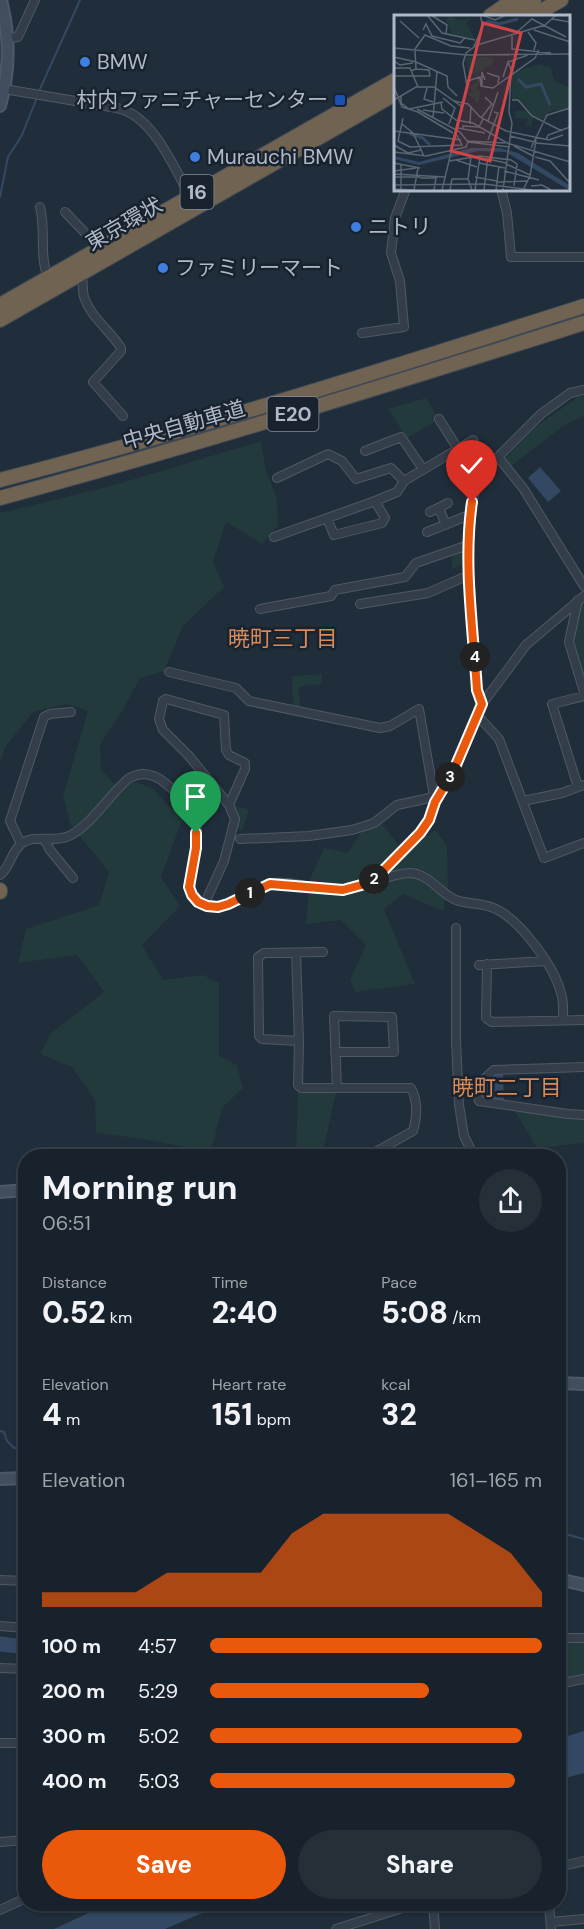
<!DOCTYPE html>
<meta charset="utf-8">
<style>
body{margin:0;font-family:"DM Sans","Noto Sans JP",sans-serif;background:#252f38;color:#f1f3f6;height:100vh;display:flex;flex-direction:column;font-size:22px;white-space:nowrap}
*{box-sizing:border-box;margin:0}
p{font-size:20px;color:#9fa4a9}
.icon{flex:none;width:33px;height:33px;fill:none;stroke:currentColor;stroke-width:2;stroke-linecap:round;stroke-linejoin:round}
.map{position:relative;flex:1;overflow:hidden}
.panel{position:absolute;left:18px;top:1149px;width:548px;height:762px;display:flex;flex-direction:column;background:#18222c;border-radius:24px;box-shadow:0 2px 4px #0004,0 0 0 2px #363f48}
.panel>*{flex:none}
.pin{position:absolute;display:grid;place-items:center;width:51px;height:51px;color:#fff;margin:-62px -26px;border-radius:50% 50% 50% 0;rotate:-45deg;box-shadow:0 0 6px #0007}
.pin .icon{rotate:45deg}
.km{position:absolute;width:30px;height:30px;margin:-15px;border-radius:50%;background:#222;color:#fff;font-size:16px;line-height:30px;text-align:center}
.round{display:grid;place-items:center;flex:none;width:63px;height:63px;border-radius:32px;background:#252f38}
.headline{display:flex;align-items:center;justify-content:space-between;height:102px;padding:0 24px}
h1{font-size:33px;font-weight:800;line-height:45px}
.metrics{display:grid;grid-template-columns:repeat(3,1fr);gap:9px;height:102px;padding:6px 24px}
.metrics div{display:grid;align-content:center}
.metrics b{font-size:30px;font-weight:800}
.metrics small{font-size:16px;font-weight:400}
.metrics p{font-size:16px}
.chart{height:168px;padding:12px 24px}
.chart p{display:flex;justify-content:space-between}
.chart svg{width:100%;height:108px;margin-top:6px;fill:#ea580c;opacity:.7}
.action{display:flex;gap:12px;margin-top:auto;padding:12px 24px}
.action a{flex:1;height:69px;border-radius:36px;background:#ea580c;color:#fff;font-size:24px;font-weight:800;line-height:69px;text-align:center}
.action a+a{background:#252f38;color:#f1f3f6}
ul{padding:0 24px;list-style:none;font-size:20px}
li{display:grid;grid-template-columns:96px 72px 1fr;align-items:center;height:45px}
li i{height:15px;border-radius:8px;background:#ea580c}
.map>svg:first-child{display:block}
.green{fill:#223a3b}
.water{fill:#334963}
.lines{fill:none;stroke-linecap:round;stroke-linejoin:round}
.stream{stroke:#334963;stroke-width:2}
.river{stroke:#334963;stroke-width:15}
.street-casing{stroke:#4f5965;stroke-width:10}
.secondary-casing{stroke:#4f5965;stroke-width:14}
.highway-casing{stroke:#3f4955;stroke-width:16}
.street{stroke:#343e4b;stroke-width:8}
.secondary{stroke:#424e5e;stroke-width:10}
.highway{stroke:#716351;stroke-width:14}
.route-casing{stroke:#fff;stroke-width:12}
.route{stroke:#ea580c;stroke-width:8}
.shop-dot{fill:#3f7fe0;stroke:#19232f;stroke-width:2}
.transit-dot{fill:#1a4fb4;stroke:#19232f;stroke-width:2}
.labels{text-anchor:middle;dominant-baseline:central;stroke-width:5;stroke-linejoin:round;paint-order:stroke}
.shield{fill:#19232f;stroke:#828c99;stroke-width:1.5}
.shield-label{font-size:20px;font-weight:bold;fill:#afb9c7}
.poi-label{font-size:21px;fill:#afb9c7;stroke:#19232f;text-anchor:start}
.street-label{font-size:21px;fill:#afb9c7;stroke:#19232f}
.neighbourhood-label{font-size:22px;fill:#d88a58;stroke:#19232f}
.inset-river{fill:none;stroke:#334963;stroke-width:3}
.inset-road{fill:none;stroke:#596572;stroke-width:1.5}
.view{fill:#ce4548;fill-opacity:0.15;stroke:#ce4548;stroke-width:3}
.inset-edge{fill:none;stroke:#afb9c7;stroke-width:3}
</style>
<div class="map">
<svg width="584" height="1929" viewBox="0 0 584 1929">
<rect width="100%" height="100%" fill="#202d3a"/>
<path class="green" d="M578,397H584V416L563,426L511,466L504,460L534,428Z
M426,398L439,419L407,438L388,409Z
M261,441L266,470L277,499L278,526L262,544L226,522L213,562L224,587L183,626L164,671L140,678L123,710L100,745L101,770L118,788L137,782L154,790L182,820L161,877L180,906L142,945L163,980L203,975L219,983V1056L237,1065L243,1088L222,1108L211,1152L143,1139L96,1133L95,1101L72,1067L40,1054L51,1033L104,992L77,955L18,963L26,929L99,905L109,872L70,824L63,796L88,711L67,704L33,712L5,747L0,763V513L111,486Z
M464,551V564L452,569L451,554Z
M584,601V699L569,642L579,605Z
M322,674L321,684L299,687L300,710L293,709L292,676Z
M229,805L249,809L242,831L234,826Z
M382,824L405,853L435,830L447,845L448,888L443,911L403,894L384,909L415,984L355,992L350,980L366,945L341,920L306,924L310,879L324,848L348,853L362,830Z
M298,1085L337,1088L322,1156H296Z
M511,1105L584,1115V1143L537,1148Z
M584,1639V1677L558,1682V1641Z"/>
<path class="water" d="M540,467L561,491L548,502L528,478Z
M503,1069L504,1104L479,1101L476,1096L483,1080Z
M584,1731V1773L558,1780V1739Z
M108,1904H223L165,1929H54Z"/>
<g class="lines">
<path class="stream" d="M40,89L80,0
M0,197L8,157L22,135L36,100
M0,1431L4,1432L7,1441L14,1448L26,1447
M558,1532L584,1539"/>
<path class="river" d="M0,1644L26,1647"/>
<g class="street-casing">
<path id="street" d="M7,38L18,37L35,0
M4,89L117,108C153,115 174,168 191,198
M501,189L507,213L511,257H584
M40,207C46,230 39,256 48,277
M65,212L93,241L98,249
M82,272C83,280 82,289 84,297C91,318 110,330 121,348V351L93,382L123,416
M362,333L404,327L400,281L391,253L395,218L406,189
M439,419L458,449
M365,451L401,437L423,469
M498,457L541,414L570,393L584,390
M277,478L328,454L342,461L356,479L391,468L404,481L473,440L483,473
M439,508L446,525
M430,512L448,503
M327,518L334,535L382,523L385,518L375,501
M427,532L469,515
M274,537L375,501L397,492L404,481
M578,600L569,642L584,692
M360,604L428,593L469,575
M260,609L331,596L335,590L405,577L416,563L468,545
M169,672L236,688L249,701L380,728L390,726L419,709L435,802
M482,704L477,690C475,660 474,631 471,601C468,554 458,491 498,457L523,488L584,586
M478,716L499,739L544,858L584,843
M578,787L552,704L584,696
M523,801L562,793L584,785
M44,839L50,850L73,878
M240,839L309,836L352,830L374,823L397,805L434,797
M21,844L10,821L44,717L50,714L71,712
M0,875C10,868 11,852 21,844C34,833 56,844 71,835C93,823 109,795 128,779C141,771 153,773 165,783C174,790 184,798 191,808C210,838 174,885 200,902C223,918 249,890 271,884C290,879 322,892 343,890C366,888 387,874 409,873C429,873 439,893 456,900C467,904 480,903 491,907C518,916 554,966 561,993C564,1001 563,1012 563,1020
M372,882L420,833L429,820L435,802L453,772L482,704L503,676L526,645L584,596
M204,905L224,861L235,819L229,805L189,756L163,730L159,719L163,701L166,699L224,715L226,750L229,755L245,763V769L229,805
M456,928V1041L459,1105L464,1136L474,1156
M296,953L299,1041L262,1039L259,1036L258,957L264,953L323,952
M487,964L486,1018L492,1022L584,1020
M479,965L546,961
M299,1041L298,1085L301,1088H411C418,1101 417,1117 413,1131L368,1156
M335,1052H394L392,1017L334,1016L337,1088
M584,1067L494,1070L483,1080L476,1090L479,1101L568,1114L584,1115
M0,1580L26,1581
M0,1626L26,1628
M558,1638H584
M0,1668L26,1669
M558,1684L584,1679
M0,1743H26
M0,1842L26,1840
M558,1867L584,1861
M433,1904L435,1929
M549,1904L551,1929
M0,1910L26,1898
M551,1922L584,1919
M336,1929L415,1904"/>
</g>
<g class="secondary-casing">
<path id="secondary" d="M0,106C10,71 10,35 1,0
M0,1192L26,1190
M558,1383L584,1384
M0,1479L26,1478
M558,1579L584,1585"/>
</g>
<g class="highway-casing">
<path id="highway" d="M490,16L513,0
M505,16L534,0
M532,16L561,0
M0,305L395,80
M0,320L395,94
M0,480C197,429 390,368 584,306
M0,498C197,445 390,384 584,323
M0,890V892"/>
</g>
<use href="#street" class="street"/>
<use href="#secondary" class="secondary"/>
<use href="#highway" class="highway"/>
</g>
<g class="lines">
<g class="route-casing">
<path id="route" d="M196,833V848L189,887L192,895L198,902L207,906L218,907L228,904L270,884L343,890L372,882L420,833L429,820L435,802L453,772L482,704L477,690C473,628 463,563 472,502"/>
</g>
<use href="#route" class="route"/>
</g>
<g class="shop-dot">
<circle cx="85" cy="62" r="6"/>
<circle cx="195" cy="157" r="6"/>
<circle cx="356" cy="227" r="6"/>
<circle cx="163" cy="268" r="6"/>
</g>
<rect class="transit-dot" x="334" y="94" width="12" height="12" rx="3"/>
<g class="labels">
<g class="shield">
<rect x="180.5" y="175" width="33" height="34" rx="4.5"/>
<rect x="267.5" y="397" width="51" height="34" rx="4.5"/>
</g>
<g class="shield-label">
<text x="197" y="192">16</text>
<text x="293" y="414">E20</text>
</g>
<g class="poi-label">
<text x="97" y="62">BMW</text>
<text x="328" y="100" text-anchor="end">村内ファニチャーセンター</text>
<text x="207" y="157">Murauchi BMW</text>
<text x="368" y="227">ニトリ</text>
<text x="175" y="268">ファミリーマート</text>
</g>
<g class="street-label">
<text transform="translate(124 224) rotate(-30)">東京環状</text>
<text transform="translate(184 425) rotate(-16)">中央自動車道</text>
</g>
<g class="neighbourhood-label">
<text x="283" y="638">暁町三丁目</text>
<text x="507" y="1087">暁町二丁目</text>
</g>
</g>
<g transform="translate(394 15)">
<rect width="176" height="176" fill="#202d3a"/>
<path d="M56,0L65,5L78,3L72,8L81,24L58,19L52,5ZM72,42H99V48L83,59L87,65L83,73L87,77L84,88L74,79L79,76L74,72L82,68L83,57L74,61ZM146,49L157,53L160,66L175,72V93L155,97L148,106L139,102L137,115L136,110L131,113L134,104L121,103V96H133L123,85H118L117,58Z" fill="#223a3b"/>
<path d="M77,133H106L124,138L175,170V175L112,137L84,136L25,150L0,144V141L25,147Z" fill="#334963"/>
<path class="inset-river" d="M92,6L105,9L124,4M124,64L132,72L147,69L156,90M16,119L29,123L36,130"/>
<path class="inset-road" d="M33,0L48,18L81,25M37,0L53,10L52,19M88,0L101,5L112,0M158,4L176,7M6,6L25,23M29,15L32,9L38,21L66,28L71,23M140,15L176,27M123,17L138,4L172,22M134,17L142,28L140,35M118,21V34L157,38M80,31L89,11L86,0M0,33L73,40L176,39M21,34L31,20L57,31L76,33M0,42L22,47M0,46L6,50L19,48M22,47L53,61L54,72L63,81M114,47L134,40M0,53H16L24,72M22,54L35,55L36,61M17,56L22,54L21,36M93,58L105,62L104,68M0,61H36M109,62L114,47L118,57M74,66L86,62L87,71L99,73M88,70V57L91,65M0,72L8,92L24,97L59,118M33,73L30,84L39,87M99,73L141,43L145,35M7,81V88L15,94L49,87M49,83L61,93L55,109M0,85L22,72H40L67,91M118,85H124L138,101L168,116M60,86L74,89L86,102L112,116L155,125L169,120M47,88L48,94L62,105L79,108L113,128L176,147M23,94L66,117L74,127L116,132M29,95L50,98M9,103L4,126L16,132L68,130L62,119M39,103L43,56M87,103L98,89L91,82M94,106L104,77M8,109L19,118L30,141M76,109L77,91M64,113L91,118M69,114V111L85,112L89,104M0,116L67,125M116,121L140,127M94,125L104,98L100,97M152,125L154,120L176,112M73,126L111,128M142,128L176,131M0,130L14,138L27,135M120,131L139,141M137,133L153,100L176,93M0,137L32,141L72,132L74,127M77,142L74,164L78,175M141,142L156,146L176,168M94,144L112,148M62,145L83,152M55,146L86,141L117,145L123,149L120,171M0,148L26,153M85,148L111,153M112,149L136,160M0,156L22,153M110,156L145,165M0,157L1,175M0,159L51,162M1,162H26M81,162L103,166M26,163H42L40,175M103,167L133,166M0,170L90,169L138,175M137,171L148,170L157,175M1,174L20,175M7,175V150M20,175L24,153M48,175L73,71L69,48L72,38L83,30L151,10L162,0M56,175L58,164H74M81,175L86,142M90,175L94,142M102,175L105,151M109,175L118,108L115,97L117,57M129,175L136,161L142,125"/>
<path class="view" d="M89,8L127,18L96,146L57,136Z"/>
<rect width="176" height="176" class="inset-edge"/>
</g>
</svg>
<div class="pin" style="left:196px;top:833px;background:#1e9e55"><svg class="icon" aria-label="arrive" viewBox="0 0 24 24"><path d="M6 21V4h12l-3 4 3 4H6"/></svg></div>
<div class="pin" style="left:472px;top:502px;background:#d93025"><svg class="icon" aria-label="check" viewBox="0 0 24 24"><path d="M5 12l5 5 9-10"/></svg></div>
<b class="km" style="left:250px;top:893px">1</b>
<b class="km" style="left:374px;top:879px">2</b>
<b class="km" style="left:450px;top:777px">3</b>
<b class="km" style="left:475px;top:657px">4</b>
<section class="panel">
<div class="headline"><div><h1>Morning run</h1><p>06:51</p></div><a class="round"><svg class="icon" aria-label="share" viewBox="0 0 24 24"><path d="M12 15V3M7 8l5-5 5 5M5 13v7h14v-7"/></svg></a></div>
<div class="metrics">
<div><p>Distance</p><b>0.52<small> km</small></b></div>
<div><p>Time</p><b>2:40</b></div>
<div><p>Pace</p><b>5:08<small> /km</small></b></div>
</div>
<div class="metrics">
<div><p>Elevation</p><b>4<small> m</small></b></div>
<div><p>Heart rate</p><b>151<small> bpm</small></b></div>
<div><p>kcal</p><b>32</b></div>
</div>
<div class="chart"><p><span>Elevation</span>161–165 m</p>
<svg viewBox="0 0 160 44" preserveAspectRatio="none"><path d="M0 44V38L10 38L20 38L30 38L40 30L50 30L60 30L70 30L80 14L90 6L100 6L110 6L120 6L130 6L140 14L150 22L160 38V44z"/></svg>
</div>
<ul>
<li><b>100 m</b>4:57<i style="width:100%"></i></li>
<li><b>200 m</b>5:29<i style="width:66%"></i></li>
<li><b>300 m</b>5:02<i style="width:94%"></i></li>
<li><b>400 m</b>5:03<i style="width:92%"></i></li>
</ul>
<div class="action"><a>Save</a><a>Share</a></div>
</section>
</div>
